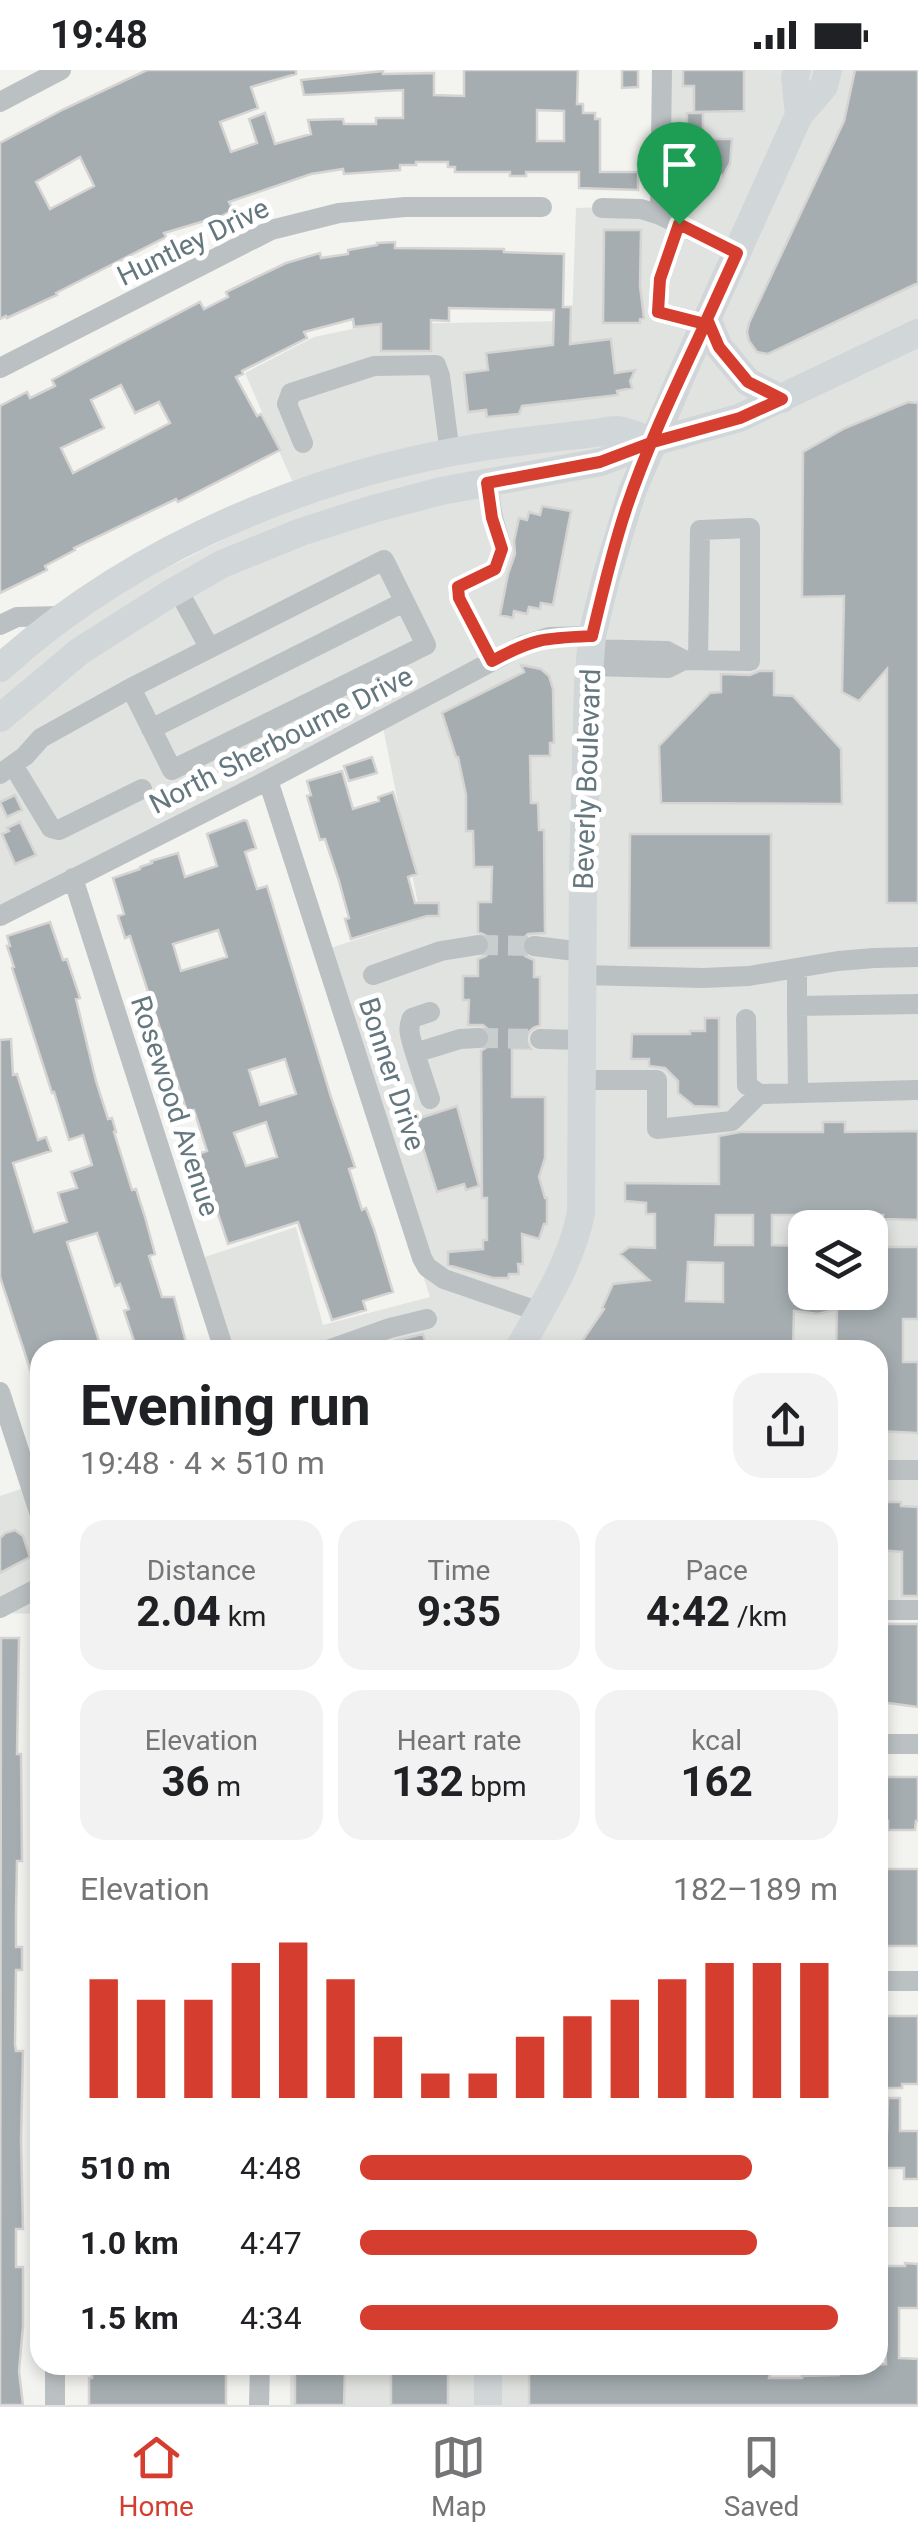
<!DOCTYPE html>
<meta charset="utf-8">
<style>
body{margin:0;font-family:Roboto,sans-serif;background:#f2f2f2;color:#202124;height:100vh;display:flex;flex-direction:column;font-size:38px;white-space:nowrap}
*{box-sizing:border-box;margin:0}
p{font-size:32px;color:#757577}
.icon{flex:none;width:55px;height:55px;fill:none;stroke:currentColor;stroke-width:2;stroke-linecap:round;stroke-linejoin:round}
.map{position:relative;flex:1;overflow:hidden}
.sheet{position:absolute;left:30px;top:1270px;width:858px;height:1035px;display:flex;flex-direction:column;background:#fff;border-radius:30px;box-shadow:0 5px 15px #0003}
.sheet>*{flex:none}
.fabs{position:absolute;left:788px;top:1140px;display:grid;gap:20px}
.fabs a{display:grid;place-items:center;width:100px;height:100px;border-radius:20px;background:#fff;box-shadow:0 5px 15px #0003;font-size:50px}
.pin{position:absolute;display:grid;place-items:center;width:85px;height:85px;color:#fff;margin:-102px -42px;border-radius:50% 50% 50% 0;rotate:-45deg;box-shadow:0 0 10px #0007}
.pin .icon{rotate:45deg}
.round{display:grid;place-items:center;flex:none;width:105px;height:105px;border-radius:30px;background:#f2f2f2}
.overview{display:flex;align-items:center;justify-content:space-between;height:170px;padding:0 50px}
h1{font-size:55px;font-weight:700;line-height:75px}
.figures{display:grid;grid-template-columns:repeat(3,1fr);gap:15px;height:170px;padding:10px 50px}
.figures div{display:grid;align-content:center;border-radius:25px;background:#f2f2f2;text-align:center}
.figures b{font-size:42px;font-weight:700}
.figures small{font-size:28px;font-weight:400}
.figures p{font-size:28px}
.chart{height:280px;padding:20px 50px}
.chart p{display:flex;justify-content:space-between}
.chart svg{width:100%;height:180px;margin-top:10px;stroke:#d53e2e;stroke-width:6}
ul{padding:0 50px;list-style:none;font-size:32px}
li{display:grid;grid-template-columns:160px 120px 1fr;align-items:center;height:75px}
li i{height:25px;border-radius:12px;background:#d53e2e}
.status{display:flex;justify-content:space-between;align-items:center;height:70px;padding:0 50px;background:#fff;direction:ltr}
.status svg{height:28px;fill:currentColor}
.tab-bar{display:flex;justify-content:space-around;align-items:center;height:140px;border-top:2px solid #e0e0e0;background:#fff;font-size:28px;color:#757577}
.tab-bar a{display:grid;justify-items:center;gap:5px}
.tab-bar .active{color:#d53e2e}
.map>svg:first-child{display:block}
.built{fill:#e1e3e0;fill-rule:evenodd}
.building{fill:#a5adb0;stroke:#d5d4d2;stroke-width:2.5;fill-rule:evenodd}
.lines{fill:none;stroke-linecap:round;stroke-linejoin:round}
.minor-tunnel{stroke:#c8cece;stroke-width:20;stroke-dasharray:20 10;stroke-linecap:butt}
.minor{stroke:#bbc0c2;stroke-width:20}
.major{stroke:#d1d6d9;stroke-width:28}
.route-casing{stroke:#fff;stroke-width:20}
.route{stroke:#d53e2e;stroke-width:12}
.labels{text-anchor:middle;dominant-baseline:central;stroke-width:10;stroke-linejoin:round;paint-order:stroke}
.street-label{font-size:28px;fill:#65777e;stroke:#fff}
</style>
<div class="status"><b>19:48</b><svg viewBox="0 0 49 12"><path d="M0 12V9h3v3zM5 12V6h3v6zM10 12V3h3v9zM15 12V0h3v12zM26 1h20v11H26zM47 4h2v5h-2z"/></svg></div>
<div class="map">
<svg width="918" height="2335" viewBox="0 0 918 2335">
<rect width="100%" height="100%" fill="#f3f3f0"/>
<path class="built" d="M660,0H918V1550H878V1280H224L199,1189L296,1157L323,1255L430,1227L318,882L421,849L381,647L0,839V581L301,431L245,303L314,267L376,254L572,251L576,138L665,135ZM805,1158H870V1222H805Z
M40,1397V1544L0,1543V1426L27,1417L24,1402Z
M290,2295H618V2335H290Z"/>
<path class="building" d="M147,0H296V4L251,17L258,38L220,52L231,82L257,73L249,49L265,43L275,74L311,64L308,50L343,49L344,54H376V48H403V20L304,25L301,10L383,1V4L434,3V25L464,26V0H578L577,34H583V43H595V49H600V102H638V120L579,118V102H526V106H510V102H455V97H448V92H416V95H400V100L344,104L343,99L311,104L229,132L233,140L212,151L211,149L164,163L166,167L56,223L57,225L7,248L6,246L0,249V73L64,39ZM537,40L564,41V71H537ZM80,87L94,116L50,139L36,112Z
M622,0H638V17L622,18Z
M683,0H744V41L694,42V16H683Z
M855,0H918V213L768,284L757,282L749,271L747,262L749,253L844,51Z
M687,43H703V69H732L730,93L723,106L675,71V69H687Z
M604,160H641L640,216L644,248L640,249V253H603Z
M395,172V178L504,179V182L564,184L563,237H571L570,274L611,269L615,303L635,300L630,311L632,318L617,321L618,325L522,336L519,344L487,347L486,340L468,342L464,303L488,300L486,283L553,275L554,240L449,238V251L431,250V281H381V254L354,257L353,249L304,262L307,268L242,301L243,304L236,307L257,346L261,344L280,380L178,432L176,429L74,478L75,480L45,496L47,500L0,523V336L27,322L30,328L55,316L52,310L91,289L200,232L204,239L228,227L226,222L286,193L320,183L321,188L348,184V180L377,175V173ZM121,315L135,343L159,332L170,353L73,403L61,378L104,358L91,330Z
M908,332L918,333V833H887V599L859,631L842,622L844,526L802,527L803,382L845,358Z
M542,436L571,441L553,535L541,533L540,539L529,537L527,544L514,541L513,548L500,545L508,504L515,484L514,471L519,448L527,450L529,442L540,445Z
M521,595L541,599L549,606L553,619L554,673H550V686H530L531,733H538L539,760H544L545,863L528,864L523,869L520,875L525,886L534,890V907H540V955L533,958L528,963L526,970L531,979L512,978V1027H545V1088L539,1107L545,1128H547V1154H544L539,1169L522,1164L523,1194H518L519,1204H509L508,1208H493L448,1195V1182L483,1179V1170H487V1128H482L481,981L490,975L492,966L489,960L483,955H468L469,930H463V906H478V889L486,886L491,879L489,867L478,862V832H491L492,797H474L473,761H466V725L458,687H456L442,643L524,602Z
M759,601H774V625L793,626L841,679L842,734L661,733L659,676L710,623L721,622V604L750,605Z
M372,687L377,703L349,711L344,696Z
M342,701L353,739L379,731L378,727L393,722L417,804L408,807L415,833H439V846H427L351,869L345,849L349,848L339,811L325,769L320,770L307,726L311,725L307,711Z
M15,725L22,740L7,747L0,732Z
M244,750L247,751L256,778L245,782L257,819L267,816L331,1027L355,1097L349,1099L362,1140L366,1138L374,1159L393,1222L363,1231L366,1240L332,1250L298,1152L228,1174L198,1084L207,1081L194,1040L187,1042L130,866L125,868L118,846L124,844L113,808L140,799V797L152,793L151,791L178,783L185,807L217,796L207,764ZM218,860L227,887L181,901L173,874ZM285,989L296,1024L260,1035L249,1000ZM266,1052L277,1087L246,1096L234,1063Z
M20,752L36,785L15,794L2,764L9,761L7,758Z
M630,764H771V878H629Z
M50,852L63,890L67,889L80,928L76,929L96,1011L108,1049L112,1048L116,1062H114L132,1120L136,1119L145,1147L155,1184L149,1186L162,1227H174L188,1280H137L124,1241L129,1239L120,1214L115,1216L97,1163L67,1172L102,1280H40V1320L37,1321L0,1207V970L11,969L13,1005L17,1004L38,1070L46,1067L51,1081L13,1093L34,1162L67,1152L58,1123L77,1118L71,1102L92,1095L83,1065L69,1070L54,1022L52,1023L12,898L14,897L7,876H10L7,866Z
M705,948H719V1037L694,1036L678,1023V1011L665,998L649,996V989H631L632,964H690V961H705Z
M457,1036L479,1116L466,1120L464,1114L437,1122L414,1050Z
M823,1052H845V1062L918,1061V1150L883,1149V1145H772V1175L805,1176V1222H870V1177H918V1249H903V1292H918V1363L878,1361V1280H836L837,1239L818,1244L794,1241L793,1280H576L604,1239L602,1238L613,1214L649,1210L620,1184L629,1177L655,1178V1144H646V1133L625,1131V1113L719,1114V1066L740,1062H823ZM716,1145H753V1175H715ZM688,1192L723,1193V1232L686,1231Z
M423,1264L428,1280H369L394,1271Z
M878,1432H901V1436L918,1437V1526H902V1482L878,1480Z
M15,1460L23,1466L30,1487L0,1503V1468L5,1463Z
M878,1554H918V1637L888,1633L878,1636Z
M1,1568H19L17,1684H21L22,1791H17L16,1844V1877H22V1900H16L15,1975L16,1981H23L21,2070L23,2159H16V2197H23V2256L19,2301L23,2335H0Z
M878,1707H918V1751H916L915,1760H888V1751L878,1752Z
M889,1799H918V1876H878V1801Z
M878,1946H918V2014H902V2018H878Z
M888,2028H900V2061H918V2109H904V2098H878V2063H887Z
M905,2193L918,2194V2238H899V2288L918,2289V2335H529V2295H695V2297L770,2301L769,2308H802V2306L839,2305V2299H845V2296L874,2298V2295L886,2294L884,2235H878V2196H905Z
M136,2295H174V2297L226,2295V2335H89V2308H92V2299H118V2297Z
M394,2295H448V2335H391V2299H394Z
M295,2298H345L344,2335H295Z"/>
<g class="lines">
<path class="minor-tunnel" d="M478,875L534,876
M478,968L540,969"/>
<path class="minor" d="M662,0L660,145L737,183
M0,32L61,0
M602,138L641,139L660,145
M679,154L660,209L658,242L705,254
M0,298L271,160L339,143L405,137H542
M303,373L287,334L291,323L374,296L436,295L440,306L450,384
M487,413L493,448L502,479L495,499L458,517L459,528L492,591
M384,490L426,575L172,700L131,618Z
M178,520L209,577
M0,555L17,547L64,546
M591,579L667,581L684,590
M589,596L668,598L684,590L750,591V458L700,460L698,590
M151,659L404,532
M13,695L51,758L59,760L142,719
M0,704L25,686L41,668L131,618
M268,710L422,1188L427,1197L444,1209L540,1242
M73,808L224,1280
M0,846L268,710L523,575L549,567L592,566
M534,876L583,882
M797,898V936L918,934
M373,905L441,881L478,875
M583,905L703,908L749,906L838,891L874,888L918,887
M797,936L798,1023
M746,949L747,1015L759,1024
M540,969L582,970
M415,983C412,971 406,960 412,948L430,942
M582,1010H657V1059L732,1051L759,1024L918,1020
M430,1029L415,983L460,969L478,968
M328,1280L390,1258L427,1249
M0,1322L40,1445
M878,1400H918
M0,1538L40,1517
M878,1540H918
M878,1674H918
M878,1911H918
M878,2147H918
M55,2335V2295
M259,2335L260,2295"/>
<path class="major" d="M797,0L795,7L799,45
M707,249L719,277L748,312L782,329
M0,598C143,469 336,393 526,371C548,368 571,366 594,363C601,362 610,360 617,360C628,361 642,368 653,372
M0,648L80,581L168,525L222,494L301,462L373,439L441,421L601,392L653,372L739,348L918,263
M518,1280C543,1236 571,1193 581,1143L583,804L588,615L592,566L606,508L632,422L682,304L799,45L824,16L828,0
M488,2335V2295"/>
</g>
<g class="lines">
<g class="route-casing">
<path id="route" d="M679,154L660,209L658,242L705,254C677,314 647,376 626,439C612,481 602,524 592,566C545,568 534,568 492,591L459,528L458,517L495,499L502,479L492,448L487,413L600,392L653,372L740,348L782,329L748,312L719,277L707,249L737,183L679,154"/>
</g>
<use href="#route" class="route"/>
</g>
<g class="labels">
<g class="street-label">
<text transform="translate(193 172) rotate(-26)">Huntley Drive</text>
<text transform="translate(281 670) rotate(-27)">North Sherbourne Drive</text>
<text transform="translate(587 709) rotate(-88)">Beverly Boulevard</text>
<text transform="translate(392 1004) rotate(72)">Bonner Drive</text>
<text transform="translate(175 1036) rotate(72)">Rosewood Avenue</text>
</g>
</g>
</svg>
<div class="fabs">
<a><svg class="icon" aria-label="layers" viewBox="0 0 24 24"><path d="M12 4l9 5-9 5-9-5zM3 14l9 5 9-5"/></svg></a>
</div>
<div class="pin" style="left:679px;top:154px;background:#1e9e55"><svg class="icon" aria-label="arrive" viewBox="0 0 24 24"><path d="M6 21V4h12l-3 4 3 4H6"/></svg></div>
<section class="sheet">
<div class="overview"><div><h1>Evening run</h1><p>19:48 · 4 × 510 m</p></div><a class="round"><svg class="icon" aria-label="share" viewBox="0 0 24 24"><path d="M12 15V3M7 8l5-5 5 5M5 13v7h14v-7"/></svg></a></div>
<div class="figures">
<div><p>Distance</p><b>2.04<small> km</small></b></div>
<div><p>Time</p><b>9:35</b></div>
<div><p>Pace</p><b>4:42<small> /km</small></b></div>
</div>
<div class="figures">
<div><p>Elevation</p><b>36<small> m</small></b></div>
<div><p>Heart rate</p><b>132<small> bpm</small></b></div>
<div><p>kcal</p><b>162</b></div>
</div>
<div class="chart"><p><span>Elevation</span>182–189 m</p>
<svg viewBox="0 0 160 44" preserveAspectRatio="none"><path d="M5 44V15M15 44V20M25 44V20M35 44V11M45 44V6M55 44V15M65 44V29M75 44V38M85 44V38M95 44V29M105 44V24M115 44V20M125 44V15M135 44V11M145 44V11M155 44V11"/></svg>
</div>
<ul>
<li><b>510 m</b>4:48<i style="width:82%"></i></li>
<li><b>1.0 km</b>4:47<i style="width:83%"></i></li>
<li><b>1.5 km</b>4:34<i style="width:100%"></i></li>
</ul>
</section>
</div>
<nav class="tab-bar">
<a class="active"><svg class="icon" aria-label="home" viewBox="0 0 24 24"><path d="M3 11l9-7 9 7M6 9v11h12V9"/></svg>Home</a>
<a><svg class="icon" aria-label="map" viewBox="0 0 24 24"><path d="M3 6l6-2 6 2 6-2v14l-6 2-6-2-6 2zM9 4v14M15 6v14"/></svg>Map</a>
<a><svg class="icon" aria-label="saved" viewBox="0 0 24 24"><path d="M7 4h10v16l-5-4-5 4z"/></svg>Saved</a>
</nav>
